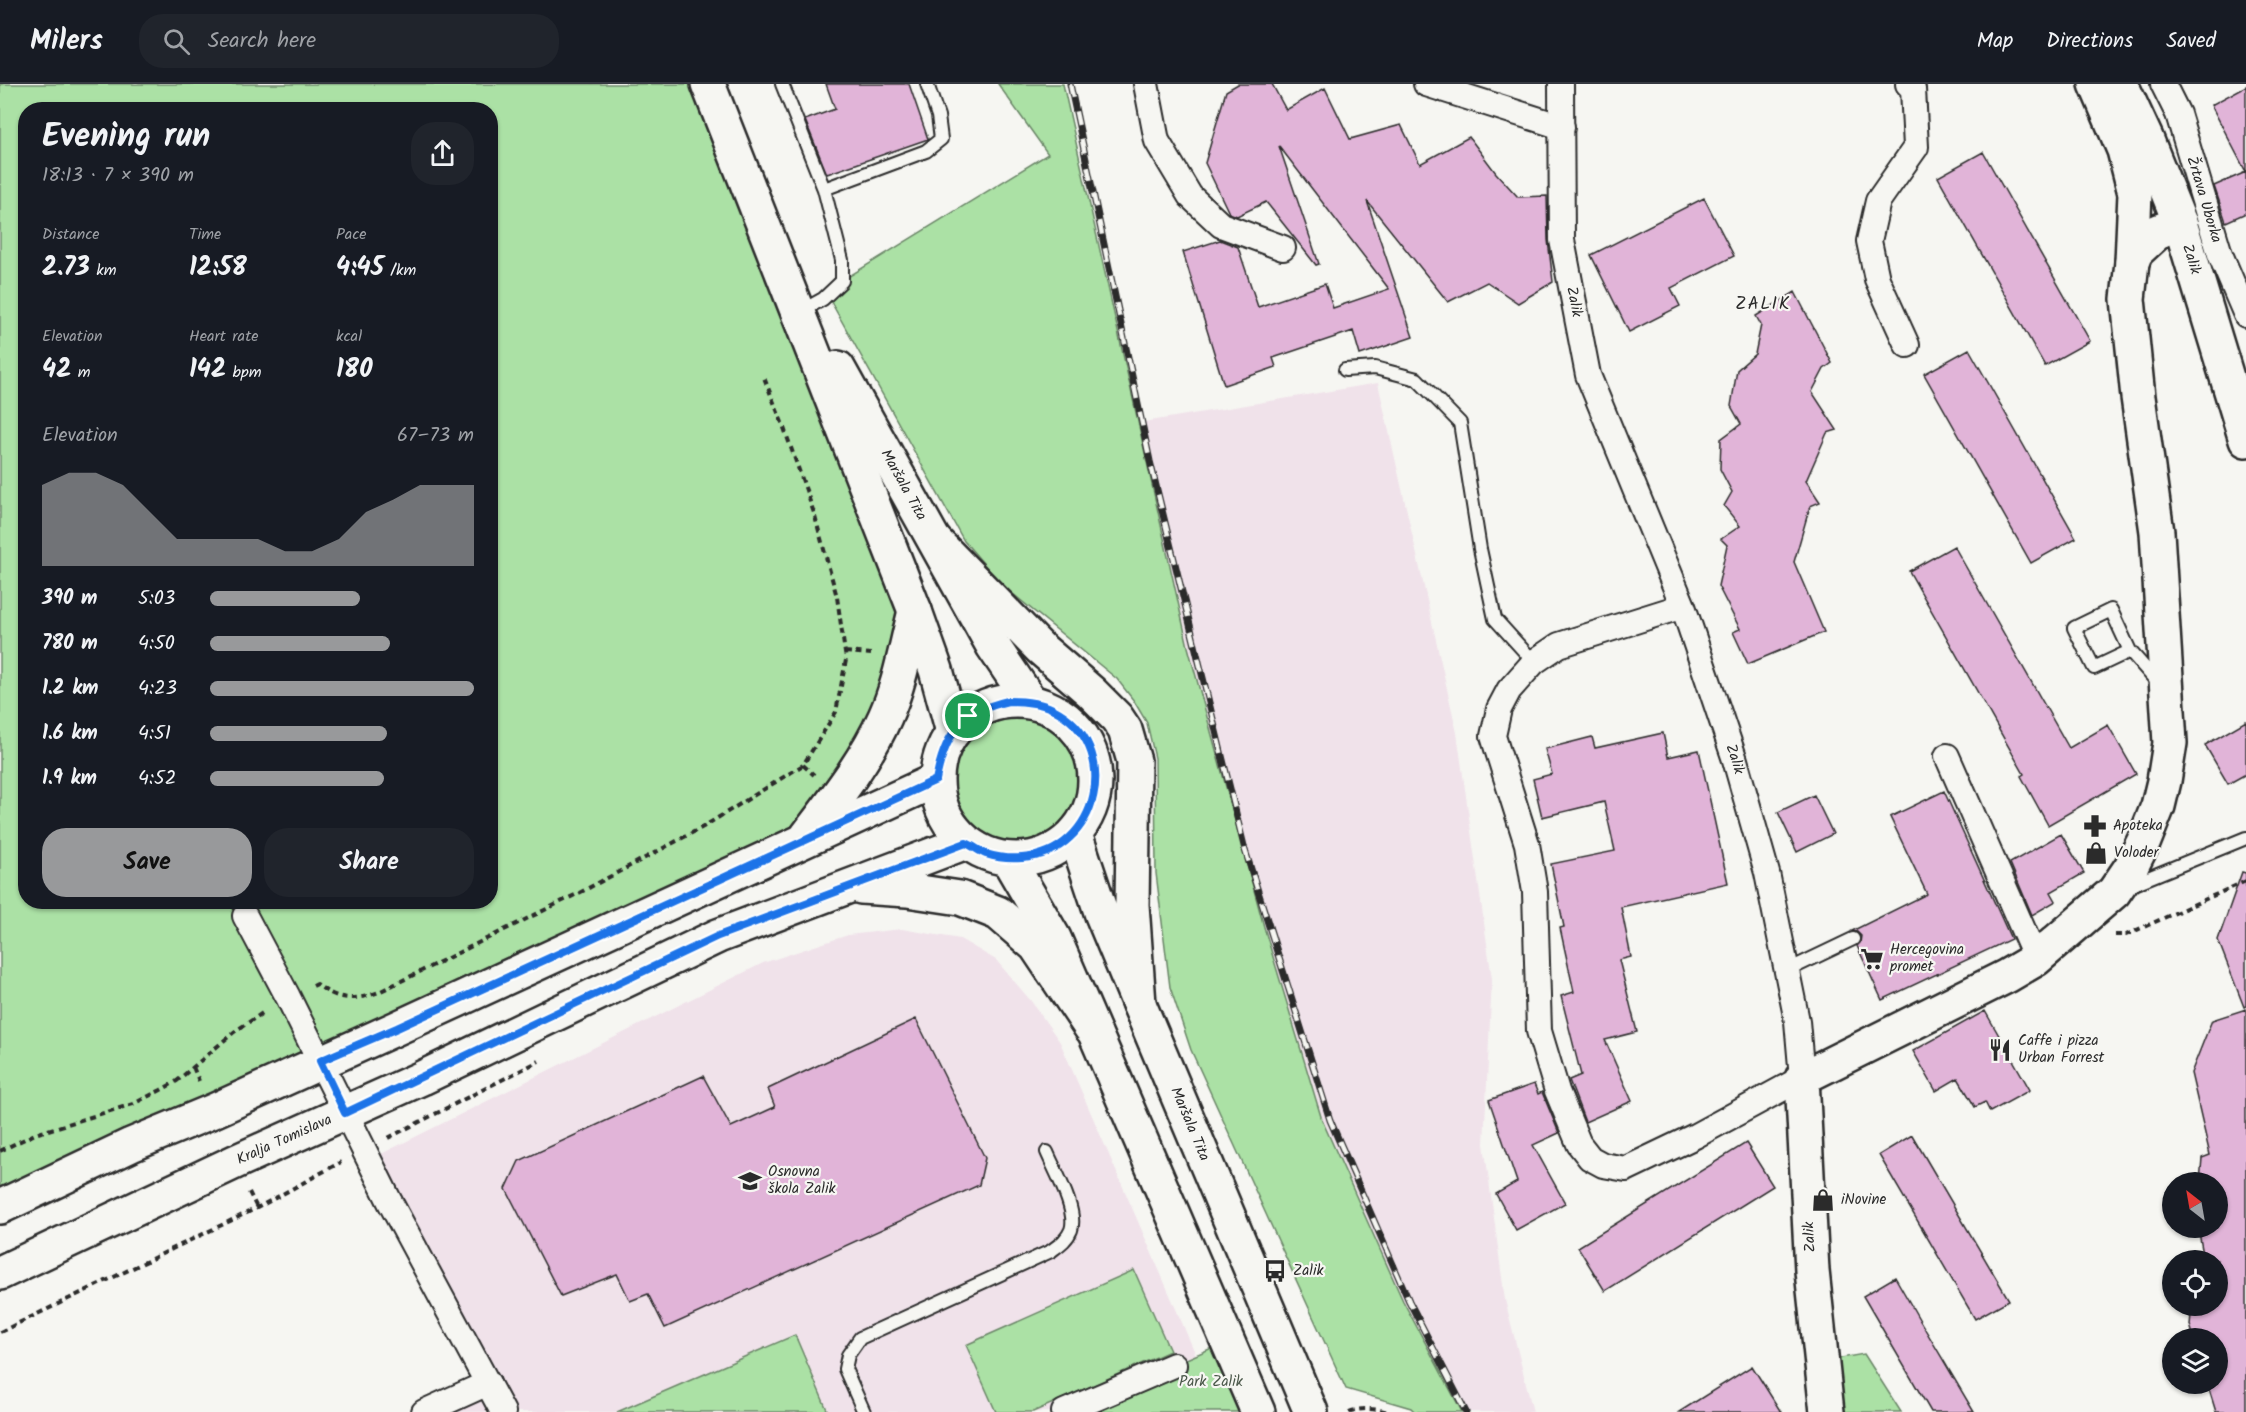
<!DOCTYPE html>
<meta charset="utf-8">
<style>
body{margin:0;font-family:Kalam,sans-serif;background:#20242c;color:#f1f3f6;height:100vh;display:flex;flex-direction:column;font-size:22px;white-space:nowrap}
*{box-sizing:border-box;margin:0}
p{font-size:20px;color:#9ea1a6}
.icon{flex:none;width:33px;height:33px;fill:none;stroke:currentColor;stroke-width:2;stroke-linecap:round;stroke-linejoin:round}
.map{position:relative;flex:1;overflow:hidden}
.drawer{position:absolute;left:18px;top:18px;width:480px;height:807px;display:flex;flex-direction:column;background:#171b24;border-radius:24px;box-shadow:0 2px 4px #0004}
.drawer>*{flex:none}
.needle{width:39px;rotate:329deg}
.tools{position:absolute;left:2162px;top:1088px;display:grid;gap:12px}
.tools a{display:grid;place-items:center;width:66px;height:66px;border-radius:50%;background:#171b24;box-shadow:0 2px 4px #0004;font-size:30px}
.pin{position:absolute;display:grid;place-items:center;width:51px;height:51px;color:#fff;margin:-26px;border:3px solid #fff;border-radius:50%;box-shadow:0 2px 6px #0007}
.round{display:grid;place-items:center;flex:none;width:63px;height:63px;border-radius:24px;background:#20242c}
.summary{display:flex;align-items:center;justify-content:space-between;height:102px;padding:0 24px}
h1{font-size:33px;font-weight:700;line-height:45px}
.metrics{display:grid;grid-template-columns:repeat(3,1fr);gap:9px;height:102px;padding:6px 24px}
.metrics div{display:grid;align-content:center}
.metrics b{font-size:26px;font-weight:700}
.metrics small{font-size:16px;font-weight:400}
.metrics p{font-size:16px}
.chart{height:168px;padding:12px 24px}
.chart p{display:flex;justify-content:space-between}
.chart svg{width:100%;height:108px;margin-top:6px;fill:#98999b;opacity:.7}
.cta{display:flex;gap:12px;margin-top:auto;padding:12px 24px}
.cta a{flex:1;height:69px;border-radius:24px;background:#98999b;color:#111;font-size:24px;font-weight:700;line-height:69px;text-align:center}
.cta a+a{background:#20242c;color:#f1f3f6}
ul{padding:0 24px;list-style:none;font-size:20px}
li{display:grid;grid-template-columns:96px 72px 1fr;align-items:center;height:45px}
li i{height:15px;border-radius:8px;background:#98999b}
header{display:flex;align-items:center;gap:36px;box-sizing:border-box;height:84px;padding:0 30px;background:#171b24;border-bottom:2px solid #363941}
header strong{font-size:28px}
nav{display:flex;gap:33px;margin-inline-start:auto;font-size:21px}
.search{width:420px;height:54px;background:#20242c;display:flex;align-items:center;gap:15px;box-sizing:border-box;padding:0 21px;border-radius:24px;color:#9ea1a6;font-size:22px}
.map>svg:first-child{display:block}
.built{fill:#f0e2ea}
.green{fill:#abe1a5;stroke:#6b8668;stroke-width:1.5;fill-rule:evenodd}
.building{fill:#e1b4d8;stroke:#2b2b2b;stroke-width:1.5}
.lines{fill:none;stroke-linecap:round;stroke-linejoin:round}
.lane-casing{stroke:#2b2b2b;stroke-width:16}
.street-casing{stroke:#2b2b2b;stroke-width:28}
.secondary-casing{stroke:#2b2b2b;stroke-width:38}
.primary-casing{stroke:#2b2b2b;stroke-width:38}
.path{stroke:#2b2b2b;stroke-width:4;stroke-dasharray:6 4.5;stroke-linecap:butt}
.lane{stroke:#f6f6f2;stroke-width:12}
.street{stroke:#f6f6f2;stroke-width:24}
.secondary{stroke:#f6f6f2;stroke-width:33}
.primary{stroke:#f6f6f2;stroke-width:33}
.rail-casing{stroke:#2b2b2b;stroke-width:7}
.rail{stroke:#f6f6f2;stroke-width:4.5;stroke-dasharray:14;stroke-linecap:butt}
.route-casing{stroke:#fff;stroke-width:12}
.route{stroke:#1a73e8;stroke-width:8}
.labels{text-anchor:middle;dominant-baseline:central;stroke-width:4.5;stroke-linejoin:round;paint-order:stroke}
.street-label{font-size:15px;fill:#2b2b2b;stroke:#f6f6f2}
.poi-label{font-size:15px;fill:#2b2b2b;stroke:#f6f6f2;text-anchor:start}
.park-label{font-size:15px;fill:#4b584a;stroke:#f6f6f2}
.quarter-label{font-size:18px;letter-spacing:1.5px;fill:#2b2b2b;stroke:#f6f6f2}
</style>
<header>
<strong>Milers</strong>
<div class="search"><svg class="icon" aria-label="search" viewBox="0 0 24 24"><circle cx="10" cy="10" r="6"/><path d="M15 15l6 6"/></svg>Search here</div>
<nav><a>Map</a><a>Directions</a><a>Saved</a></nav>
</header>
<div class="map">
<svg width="2246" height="1328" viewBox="0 0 2246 1328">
<rect width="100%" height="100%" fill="#f6f6f2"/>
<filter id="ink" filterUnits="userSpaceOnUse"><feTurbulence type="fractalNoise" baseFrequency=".0167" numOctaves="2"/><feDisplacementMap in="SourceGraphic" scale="12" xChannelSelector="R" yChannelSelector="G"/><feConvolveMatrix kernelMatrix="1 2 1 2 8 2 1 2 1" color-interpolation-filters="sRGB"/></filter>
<g filter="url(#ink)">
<path class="built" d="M1378,299L1457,649L1492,895L1484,1060L1505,1216L1533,1328H1462L1403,1217L1322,1036L1264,843L1206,630L1188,563L1138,339Z
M902,845L960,855L996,876L1031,917L1060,958L1196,1271L1065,1328H424L487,1299L369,1076L763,879L848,851Z"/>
<path class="green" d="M0,0H708L915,527L901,585L805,754L0,1123ZM26,26H490V818H26Z
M998,0H1063L1188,563L1264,843L1322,1036L1403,1217L1462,1328H1415L1411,1324L1346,1305L1191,966L1170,903L1156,789L1155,674L1147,639L1134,617L1117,595L1002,501L964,457L825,207L1048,70Z
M943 696a73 73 0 1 1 146 0a73 73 0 1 1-146 0Z
M1134,1186L1170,1267L1033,1328H996L966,1261Z
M795,1251L828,1328H617Z
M1228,1257L1258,1328H1064Z
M1864,1270L1901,1328H1836L1829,1276Z"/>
<path class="building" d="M826,0H909L928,55L827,90L805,36L835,25Z
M1238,0H1272L1286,26L1325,4L1350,55L1401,41L1420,80L1469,53L1496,89L1518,113L1547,112L1548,156L1553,198L1518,219L1487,198L1448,218L1367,117L1413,253L1360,271L1353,247L1273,274L1276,283L1224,301L1183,168L1220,156L1238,163L1258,223L1325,200L1333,224L1389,205L1279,62L1319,180L1316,181L1266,118L1237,132L1229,129L1205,79L1226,7Z
M2246,2V88L2211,21Z
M1983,68L2090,257L2045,282L1938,93Z
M2246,88V129L2226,138L2214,102Z
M1704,114L1734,172L1671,204L1680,222L1629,248L1591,171Z
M1795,208L1832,279L1824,285L1812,308L1837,346L1827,349L1806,397L1820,418L1810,422L1794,478L1824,548L1748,580L1733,548L1740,545L1718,502L1727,461L1721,455L1740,442L1724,422L1732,408L1720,385L1721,355L1741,340L1731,322L1737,286L1755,270L1761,241L1756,232Z
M1969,265L2076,454L2031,479L1924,290Z
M1954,462L2069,664L2108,641L2136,690L2048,741L2021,692L2024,690L1909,487Z
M2246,637V690L2228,700L2205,661Z
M1663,649L1668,673L1699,666L1728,799L1621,823L1631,873L1619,876L1637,948L1605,956L1632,1017L1585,1038L1569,996L1581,991L1561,912L1574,908L1560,844L1564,843L1551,780L1615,767L1604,718L1542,733L1533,695L1552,690L1545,665L1592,653L1595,664Z
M1944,707L2011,855L1882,916L1857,862L1860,859L1861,852L1857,848L1852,847L1927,810L1890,733Z
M1814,711L1833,750L1797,768L1778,728Z
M2061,750L2084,789L2051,808L2056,817L2032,831L2010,779Z
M2242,788L2246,789V922L2244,923L2218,856Z
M2246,925V1328H2216L2207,1299H2217V1254H2194L2190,1241L2192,1221H2217V1176H2204L2198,1143H2217V1098H2200L2202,1074L2210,1071L2191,989L2212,936Z
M1985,927L2030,1006L1990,1028L1985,1018L1975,1023L1958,994L1936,1007L1913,967Z
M916,935L985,1074L979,1101L665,1244L648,1210L630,1217L617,1190L561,1212L506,1105L519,1077L703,992L731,1043L775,1023L768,1005Z
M1534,1000L1538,1010L1542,1008L1559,1049L1533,1061L1565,1119L1516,1146L1496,1110L1517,1098L1489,1016Z
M1912,1051L2009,1216L1975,1235L1879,1071Z
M1746,1059L1773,1102L1605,1207L1578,1163Z
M1895,1193L1919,1235L1974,1328H1931L1863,1212Z
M1752,1282L1781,1328H1679Z"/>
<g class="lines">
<g class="lane-casing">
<path id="lane" d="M782,0L824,105L842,176V197L823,215L805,225
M824,105L926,67L941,55L938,32L927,0
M1345,286L1375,284L1417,295L1460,339L1480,465L1495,535L1534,578
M2130,567L2094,584L2074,544L2111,526L2130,567L2159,600
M2126,803L2246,754
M1786,887L1853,855
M864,1328L845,1285L848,1271L860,1254L1051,1167C1059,1161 1067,1156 1071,1146C1078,1127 1055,1087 1047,1068"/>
</g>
<g class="street-casing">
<g id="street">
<path d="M1146,0L1157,57L1190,112L1221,141L1283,164"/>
<path d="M1426,0L1562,43"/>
<path id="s1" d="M1561,0L1562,156L1588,291L1683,522L1735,676L1767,789L1797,937L1802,994L1695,1052L1626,1085L1603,1081L1590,1074L1579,1060L1557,1007L1539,947L1535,808L1527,760L1493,652L1499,625L1509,606L1534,578L1559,561L1683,522"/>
<path id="s2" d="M2163,0L2178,30L2220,170L2246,231"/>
<path d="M1907,261L1877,195L1869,157L1878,117L1916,63L1913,5L1908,0"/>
<path d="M1947,672L2036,875"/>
<path d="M245,832L288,913L390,1118L503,1328"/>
<path d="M424,1328L488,1299"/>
<path d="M1064,1328L1174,1281"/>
</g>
</g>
<g class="secondary-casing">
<g id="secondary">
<path id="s3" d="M1075,750L1102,831L1139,920L1311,1328"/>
<path d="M1008,775L1054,854L1258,1328"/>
<path d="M1827,1328L1812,1187L1802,994L2007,892L2036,875L2114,808L2131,783L2144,757L2158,722L2164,697L2170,659L2157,448L2138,313L2128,215L2132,178L2136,168L2159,147L2180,139"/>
</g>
</g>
<g class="primary-casing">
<g id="primary">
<path d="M708,0L915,527L936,586L953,648"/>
<path d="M2096,0L2124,66L2135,109L2132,178"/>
<path id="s4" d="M2121,0L2146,54L2180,139L2246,356"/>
<path id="s5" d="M838,284L993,562L1030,617"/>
<path d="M936,458L1040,564L1091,608L1117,634L1125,646L1134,677L1132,821L1139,920"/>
<circle cx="1016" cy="696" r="79"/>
<path d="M807,752C835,715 866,676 885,633C900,600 906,562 915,527"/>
<path d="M861,803L907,806L960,814L998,829L1036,862L1091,944"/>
<path d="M0,1123L131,1061L213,1027L397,944L936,696"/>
<path id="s6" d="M0,1189L235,1078L422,994L718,852L966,758"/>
</g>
</g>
<path class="path" d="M845,568L871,570
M803,681L814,691
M2115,851H2126L2246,797
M313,902L317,900C336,917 356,917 379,908L581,808L703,743L803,681L836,628L846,576L837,513L814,429L783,341L763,291
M193,983L199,997
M388,1054L539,977
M0,1067L35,1050L133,1020L161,1006L177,997L234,948L264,928
M249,1108L257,1124
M0,1248L257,1124L341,1078
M1349,1328C1362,1323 1376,1325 1389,1328"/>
<use href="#lane" class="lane"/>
<use href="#street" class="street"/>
<use href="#secondary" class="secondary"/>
<use href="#primary" class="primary"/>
<g class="rail-casing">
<path id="rail" d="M1070,0L1150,377L1245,766L1330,1036L1409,1217L1466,1328"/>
</g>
<use href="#rail" class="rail"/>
</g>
</g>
<g class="lines" filter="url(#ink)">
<g class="route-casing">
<path id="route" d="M1008,617C1024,617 1039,618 1053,625C1124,661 1100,769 1022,774C1010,775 998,774 986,770C979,767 973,762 966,759L718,852L345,1029L320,977L397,944L936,696C945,649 961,628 1008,617Z"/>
</g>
<use href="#route" class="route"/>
</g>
<defs>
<g id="pharmacy-bare" transform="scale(1.8)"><path d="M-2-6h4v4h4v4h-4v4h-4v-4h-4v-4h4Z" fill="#2b2b2b" stroke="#f6f6f2" stroke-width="2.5" paint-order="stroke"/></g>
<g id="shop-bare" transform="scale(1.8)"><path d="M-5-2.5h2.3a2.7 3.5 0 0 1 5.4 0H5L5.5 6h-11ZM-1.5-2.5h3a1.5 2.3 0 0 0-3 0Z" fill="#2b2b2b" stroke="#f6f6f2" stroke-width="2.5" paint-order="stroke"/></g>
<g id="supermarket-bare" transform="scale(1.8)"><path d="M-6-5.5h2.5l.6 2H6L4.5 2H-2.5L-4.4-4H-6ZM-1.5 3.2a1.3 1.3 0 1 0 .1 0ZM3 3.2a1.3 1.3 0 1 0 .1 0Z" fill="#2b2b2b" stroke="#f6f6f2" stroke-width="2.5" paint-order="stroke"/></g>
<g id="restaurant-bare" transform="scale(1.8)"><path d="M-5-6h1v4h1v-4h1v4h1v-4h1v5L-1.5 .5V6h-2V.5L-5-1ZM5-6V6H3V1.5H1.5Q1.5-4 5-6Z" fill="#2b2b2b" stroke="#f6f6f2" stroke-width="2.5" paint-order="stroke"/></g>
<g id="school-bare" transform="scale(1.8)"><path d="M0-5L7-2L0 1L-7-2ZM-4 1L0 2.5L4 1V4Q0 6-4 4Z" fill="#2b2b2b" stroke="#f6f6f2" stroke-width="2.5" paint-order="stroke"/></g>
<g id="bus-bare" transform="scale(1.8)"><path d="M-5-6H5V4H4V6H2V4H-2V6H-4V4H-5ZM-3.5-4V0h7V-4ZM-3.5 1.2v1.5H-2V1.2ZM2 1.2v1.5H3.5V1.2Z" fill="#2b2b2b" stroke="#f6f6f2" stroke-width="2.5" paint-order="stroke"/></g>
</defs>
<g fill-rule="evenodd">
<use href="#pharmacy-bare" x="2095" y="742"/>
<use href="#shop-bare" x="2096" y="769"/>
<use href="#supermarket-bare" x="1872" y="875"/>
<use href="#restaurant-bare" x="2000" y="966"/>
<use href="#school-bare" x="750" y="1097"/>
<use href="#shop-bare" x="1823" y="1116"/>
<use href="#bus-bare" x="1275" y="1187"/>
</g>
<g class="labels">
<g class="street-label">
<text stroke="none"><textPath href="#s2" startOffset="123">Žrtava Uborka</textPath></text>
<text stroke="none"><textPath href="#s4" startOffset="189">Zalik</textPath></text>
<text stroke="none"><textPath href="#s1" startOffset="219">Zalik</textPath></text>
<text stroke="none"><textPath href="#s5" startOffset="134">Maršala Tita</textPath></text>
<text stroke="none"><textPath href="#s1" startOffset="705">Zalik</textPath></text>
<text stroke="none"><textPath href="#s3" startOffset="312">Maršala Tita</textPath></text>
<text stroke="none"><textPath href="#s6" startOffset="314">Kralja Tomislava</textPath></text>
<text transform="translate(1810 1153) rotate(-93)">Zalik</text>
</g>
<g class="poi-label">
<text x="2113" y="742">Apoteka</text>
<text x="2114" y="769">Voloder</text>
<text x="1890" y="866">Hercegovina<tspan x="1890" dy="17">promet</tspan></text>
<text x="2018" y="957">Caffe i pizza<tspan x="2018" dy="17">Urban Forrest</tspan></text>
<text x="768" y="1088">Osnovna<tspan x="768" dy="17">škola Zalik</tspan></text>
<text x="1841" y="1116">iNovine</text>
<text x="1293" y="1187">Zalik</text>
</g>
<g class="park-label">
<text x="1211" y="1298">Park Zalik</text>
</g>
<g class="quarter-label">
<text x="1763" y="220">ZALIK</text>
</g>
</g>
</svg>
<div class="tools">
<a><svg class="needle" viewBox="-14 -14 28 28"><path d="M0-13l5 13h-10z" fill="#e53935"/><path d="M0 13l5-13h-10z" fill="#9ea1a6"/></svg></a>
<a><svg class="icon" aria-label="locate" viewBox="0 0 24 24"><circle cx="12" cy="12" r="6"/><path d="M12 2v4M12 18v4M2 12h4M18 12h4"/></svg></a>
<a><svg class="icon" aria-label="layers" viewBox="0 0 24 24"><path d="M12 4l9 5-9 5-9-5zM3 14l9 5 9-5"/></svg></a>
</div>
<div class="pin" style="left:968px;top:632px;background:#1e9e55"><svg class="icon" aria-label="arrive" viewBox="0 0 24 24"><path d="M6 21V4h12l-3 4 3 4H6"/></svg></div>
<section class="drawer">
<div class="summary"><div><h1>Evening run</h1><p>18:13 · 7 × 390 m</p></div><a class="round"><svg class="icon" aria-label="share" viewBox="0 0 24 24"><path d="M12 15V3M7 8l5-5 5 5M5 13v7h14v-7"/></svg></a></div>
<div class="metrics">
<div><p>Distance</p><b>2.73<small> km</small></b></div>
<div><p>Time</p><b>12:58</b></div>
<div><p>Pace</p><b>4:45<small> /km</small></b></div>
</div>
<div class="metrics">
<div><p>Elevation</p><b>42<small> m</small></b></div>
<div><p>Heart rate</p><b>142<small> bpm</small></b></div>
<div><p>kcal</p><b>180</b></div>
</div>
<div class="chart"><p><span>Elevation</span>67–73 m</p>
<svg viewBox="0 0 160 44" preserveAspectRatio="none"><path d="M0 44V11L10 6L20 6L30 11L40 22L50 33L60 33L70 33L80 33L90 38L100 38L110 33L120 22L130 17L140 11L150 11L160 11V44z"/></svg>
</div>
<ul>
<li><b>390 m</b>5:03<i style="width:57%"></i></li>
<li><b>780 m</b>4:50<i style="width:68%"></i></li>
<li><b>1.2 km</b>4:23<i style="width:100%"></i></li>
<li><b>1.6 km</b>4:51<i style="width:67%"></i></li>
<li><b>1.9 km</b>4:52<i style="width:66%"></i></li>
</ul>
<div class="cta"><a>Save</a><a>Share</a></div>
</section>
</div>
